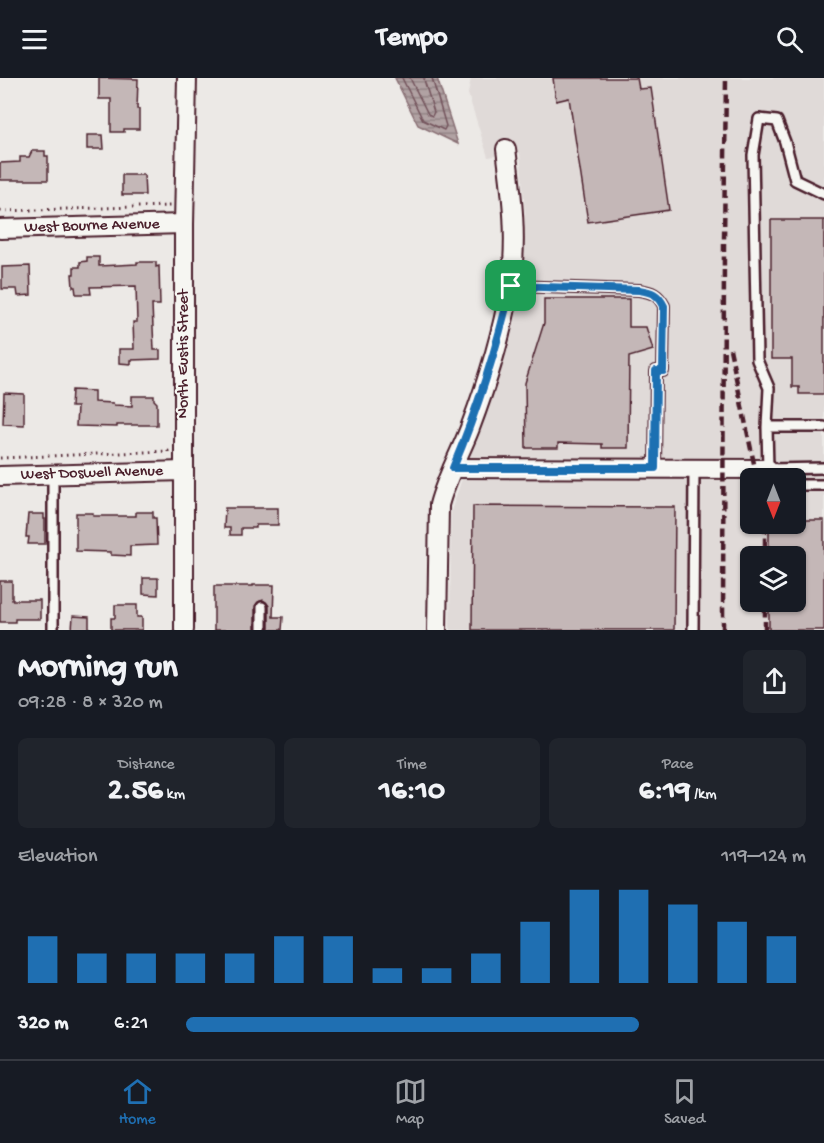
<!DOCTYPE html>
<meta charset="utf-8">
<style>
body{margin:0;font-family:"Gochi Hand",sans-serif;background:#20242c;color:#f1f3f6;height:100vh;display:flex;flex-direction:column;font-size:22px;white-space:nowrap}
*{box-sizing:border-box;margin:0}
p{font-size:20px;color:#9ea1a6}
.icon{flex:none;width:33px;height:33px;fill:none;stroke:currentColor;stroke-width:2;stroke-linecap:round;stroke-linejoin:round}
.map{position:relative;height:552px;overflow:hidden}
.sheet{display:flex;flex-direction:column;background:#171b24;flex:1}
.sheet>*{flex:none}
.needle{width:39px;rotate:180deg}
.tools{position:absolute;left:740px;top:390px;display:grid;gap:12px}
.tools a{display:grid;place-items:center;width:66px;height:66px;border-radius:9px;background:#171b24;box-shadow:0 2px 4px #0004;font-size:30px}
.pin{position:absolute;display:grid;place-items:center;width:51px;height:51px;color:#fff;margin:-26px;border-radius:12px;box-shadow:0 3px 9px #0006}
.round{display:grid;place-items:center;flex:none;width:63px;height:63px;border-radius:9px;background:#20242c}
.head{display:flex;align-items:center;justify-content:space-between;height:102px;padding:0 18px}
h1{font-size:33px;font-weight:700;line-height:45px}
.stats{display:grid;grid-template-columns:repeat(3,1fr);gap:9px;height:102px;padding:6px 18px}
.stats div{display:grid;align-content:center;border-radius:9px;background:#20242c;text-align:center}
.stats b{font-size:30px;font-weight:700}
.stats small{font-size:16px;font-weight:400}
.stats p{font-size:16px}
.chart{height:168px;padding:12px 18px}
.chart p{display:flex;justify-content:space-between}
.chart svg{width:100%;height:108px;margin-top:6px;stroke:#1f6fb2;stroke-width:6}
ul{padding:0 18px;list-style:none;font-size:20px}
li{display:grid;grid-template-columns:96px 72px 1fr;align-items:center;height:45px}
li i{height:15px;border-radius:8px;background:#1f6fb2}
header{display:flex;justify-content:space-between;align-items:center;height:78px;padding:0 18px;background:#171b24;font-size:27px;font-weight:700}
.dock{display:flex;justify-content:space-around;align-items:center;height:84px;border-top:2px solid #363941;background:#171b24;font-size:16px;color:#9ea1a6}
.dock a{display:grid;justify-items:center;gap:3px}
.dock .on{color:#1f6fb2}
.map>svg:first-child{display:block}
.built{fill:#e0dad8;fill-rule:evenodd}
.water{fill:url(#water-rules);stroke:#886e73;stroke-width:1.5}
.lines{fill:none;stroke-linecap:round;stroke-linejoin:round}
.shore{stroke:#73535b;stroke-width:1.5}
.building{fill:#c4b7b7;stroke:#4a1f2b;stroke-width:1.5}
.lane-casing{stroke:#4a1f2b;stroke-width:14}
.street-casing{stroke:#4a1f2b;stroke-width:22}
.path{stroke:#4a1f2b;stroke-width:3;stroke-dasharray:1.5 4.5;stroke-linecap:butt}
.lane{stroke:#f6f6f2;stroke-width:9}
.street{stroke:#f6f6f2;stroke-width:18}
.rail{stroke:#4a1f2b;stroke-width:4.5;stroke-dasharray:9 4.5;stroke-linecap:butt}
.route-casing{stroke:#fff;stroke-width:12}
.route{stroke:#1f6fb2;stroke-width:8}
.labels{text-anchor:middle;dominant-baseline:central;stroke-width:4.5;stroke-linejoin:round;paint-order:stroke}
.street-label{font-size:16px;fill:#4a1f2b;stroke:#f6f6f2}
</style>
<header><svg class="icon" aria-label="menu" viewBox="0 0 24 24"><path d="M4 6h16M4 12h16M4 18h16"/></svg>Tempo<svg class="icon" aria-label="search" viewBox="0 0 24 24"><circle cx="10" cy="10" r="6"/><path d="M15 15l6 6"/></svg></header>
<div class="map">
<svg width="824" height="552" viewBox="0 0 824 552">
<defs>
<pattern id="water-rules" width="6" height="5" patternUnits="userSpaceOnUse" patternTransform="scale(1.5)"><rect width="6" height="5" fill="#b1a2a3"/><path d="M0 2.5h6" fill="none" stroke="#928385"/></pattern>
</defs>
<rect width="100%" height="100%" fill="#ece9e6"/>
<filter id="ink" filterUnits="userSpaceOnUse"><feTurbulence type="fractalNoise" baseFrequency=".0167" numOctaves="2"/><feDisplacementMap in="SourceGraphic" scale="12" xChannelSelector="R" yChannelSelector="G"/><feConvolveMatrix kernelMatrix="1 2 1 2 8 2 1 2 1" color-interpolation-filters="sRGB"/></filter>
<g filter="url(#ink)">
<path class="built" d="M471,0H824V552H450L451,433L515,244L524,196L525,134L520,75L488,79L468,16ZM750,400H795V446H750ZM750,478H795V524H750Z"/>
<path class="water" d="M395,0H437L458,66L418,47Z"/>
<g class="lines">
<path class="shore" d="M402,0L423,42L444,52L446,48L432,0
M410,0L428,36L432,38L434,34L425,5L424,0"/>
</g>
<path class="building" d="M99,0L138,1L137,31H139V51H124V54H111V21H99Z
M553,0H637L639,11L651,10L669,132L588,144L569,20L556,23Z
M87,57H103L104,71H87Z
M32,73H45V78H48V102H0V85L20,84V79H29Z
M122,97H144L145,117H122Z
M771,142H824V316H799V309H792V281H771Z
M87,179H99V188L137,186V184H156V189L159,188L160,227H152L154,272H160V281L131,282V286L119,285V271H134L133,244H137L136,208L90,209L91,216H76L75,209H73L72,196H74V189H80V184L87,183Z
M30,188L31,217L18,218L17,211H2V189Z
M544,221H629V249H646L653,272L629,279L628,370H602V366L558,365V370H526L525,305L544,245Z
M72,312L94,313V324L113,325L114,327L132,328V318H154V322L157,325V347H117V349L76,348L77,329H71Z
M4,315L24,316V347L3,346Z
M473,428L675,429L674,552H472Z
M225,430H278V447H256V450H241V457H230V450H224Z
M136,434H153V440H156L157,467L130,468V478L111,477V474L76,473V435H93V438H136Z
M28,436H44V441H45V466H28L29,459H26Z
M795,442H824V552H769V524H795V478H769V446H795Z
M143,500H158V517L143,516Z
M0,503H12V522H40V541H15V544H0Z
M253,507H274L273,539H283L282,552H269V528L266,524L263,522L258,524L255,528V552H214V508H253Z
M115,527H137V539H142V552H111V540H115Z
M73,538L89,539V552H72Z"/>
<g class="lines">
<g class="lane-casing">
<path id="lane" d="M511,208L639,212C652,214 658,216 664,228L663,293H656L655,390
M767,349H824
M768,391L767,349L769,310L757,282L753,77L759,41L777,43L785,64L795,102L824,116
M768,391L824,390
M768,391L781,400
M53,396V552
M795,407H824
M262,529V552
M693,552L694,390"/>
</g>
<g class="street-casing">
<g id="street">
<path id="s1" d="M0,151L184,146"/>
<path d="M453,390L768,391"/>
<path id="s2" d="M0,398L184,393"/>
<path d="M184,552V146L187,0"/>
<path d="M437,552L439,427C446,400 460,376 470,350C487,305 502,257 510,209C518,164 512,116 506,71"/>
</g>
</g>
<path class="path" d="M0,133L170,128
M0,380L168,373V374"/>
<use href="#lane" class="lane"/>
<use href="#street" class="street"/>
<path class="rail" d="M730,271L757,400
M765,446V478
M723,552L724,163L726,0
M765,552V524"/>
</g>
</g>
<g class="lines" filter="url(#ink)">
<g class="route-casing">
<path id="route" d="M511,208L639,212C652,214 658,216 664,228L663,293H656L655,390H453C478,330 497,270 511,208Z"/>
</g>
<use href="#route" class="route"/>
</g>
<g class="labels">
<g class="street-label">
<text stroke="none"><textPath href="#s1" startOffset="92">West Bourne Avenue</textPath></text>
<text transform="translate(184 276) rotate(-90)">North Eustis Street</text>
<text stroke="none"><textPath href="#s2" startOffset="92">West Doswell Avenue</textPath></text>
</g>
</g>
</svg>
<div class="tools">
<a><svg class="needle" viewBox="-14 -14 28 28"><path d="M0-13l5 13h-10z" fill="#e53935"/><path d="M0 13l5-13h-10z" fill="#9ea1a6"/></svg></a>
<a><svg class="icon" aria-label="layers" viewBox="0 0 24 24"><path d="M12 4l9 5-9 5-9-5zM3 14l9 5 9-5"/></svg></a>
</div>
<div class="pin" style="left:511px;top:208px;background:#1e9e55"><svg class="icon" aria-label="arrive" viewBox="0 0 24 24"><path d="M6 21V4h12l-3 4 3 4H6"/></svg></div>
</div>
<section class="sheet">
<div class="head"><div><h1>Morning run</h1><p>09:28 · 8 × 320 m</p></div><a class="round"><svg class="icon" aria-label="share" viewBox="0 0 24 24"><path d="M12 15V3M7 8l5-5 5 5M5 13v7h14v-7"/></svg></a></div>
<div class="stats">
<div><p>Distance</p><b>2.56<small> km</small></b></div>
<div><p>Time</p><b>16:10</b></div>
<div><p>Pace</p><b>6:19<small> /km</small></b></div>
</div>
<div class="chart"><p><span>Elevation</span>119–124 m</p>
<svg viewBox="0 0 160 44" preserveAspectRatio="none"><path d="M5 44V25M15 44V32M25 44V32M35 44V32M45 44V32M55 44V25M65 44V25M75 44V38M85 44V38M95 44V32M105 44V19M115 44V6M125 44V6M135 44V12M145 44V19M155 44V25"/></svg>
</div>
<ul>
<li><b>320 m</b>6:21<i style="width:73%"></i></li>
</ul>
</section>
<nav class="dock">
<a class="on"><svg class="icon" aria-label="home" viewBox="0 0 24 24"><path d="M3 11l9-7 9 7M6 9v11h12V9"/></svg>Home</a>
<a><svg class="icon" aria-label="map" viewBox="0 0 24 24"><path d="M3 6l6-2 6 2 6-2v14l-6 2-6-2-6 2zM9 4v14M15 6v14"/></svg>Map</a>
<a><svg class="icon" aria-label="saved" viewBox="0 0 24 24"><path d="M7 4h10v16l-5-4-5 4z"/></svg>Saved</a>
</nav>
